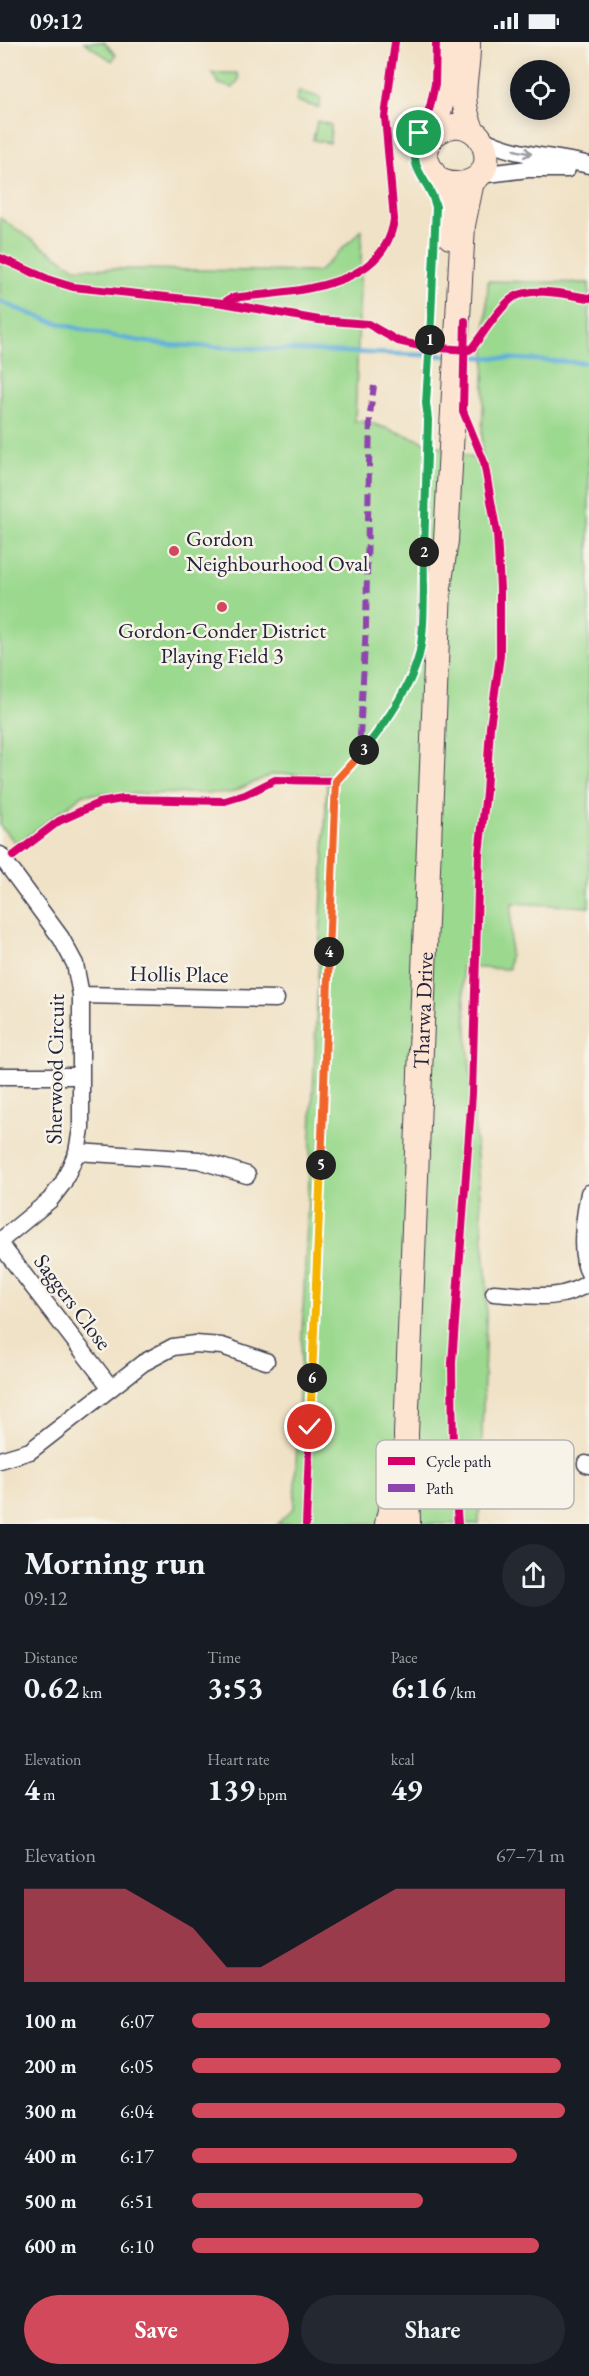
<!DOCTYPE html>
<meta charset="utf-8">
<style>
body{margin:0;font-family:"EB Garamond",serif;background:#242831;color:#f1f3f6;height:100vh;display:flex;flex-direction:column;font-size:22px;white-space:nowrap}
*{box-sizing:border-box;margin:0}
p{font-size:20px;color:#9ea1a6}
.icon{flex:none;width:33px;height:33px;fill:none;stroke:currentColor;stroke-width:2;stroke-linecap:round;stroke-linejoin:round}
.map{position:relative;height:1482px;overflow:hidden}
.sheet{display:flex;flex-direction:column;background:#171b24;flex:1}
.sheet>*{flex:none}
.controls{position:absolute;left:510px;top:18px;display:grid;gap:12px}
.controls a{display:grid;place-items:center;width:60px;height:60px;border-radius:50%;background:#171b24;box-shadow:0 3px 15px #0003;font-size:30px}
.pin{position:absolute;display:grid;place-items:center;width:51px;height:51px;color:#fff;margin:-26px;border:3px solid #fff;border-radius:50%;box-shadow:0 2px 6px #0007}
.km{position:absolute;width:30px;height:30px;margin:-15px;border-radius:50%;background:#222;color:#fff;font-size:16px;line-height:30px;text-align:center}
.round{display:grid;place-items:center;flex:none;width:63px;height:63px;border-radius:32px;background:#242831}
.head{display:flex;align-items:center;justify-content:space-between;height:102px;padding:0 24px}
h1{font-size:33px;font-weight:700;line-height:45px}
.metrics{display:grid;grid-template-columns:repeat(3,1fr);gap:9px;height:102px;padding:6px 24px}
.metrics div{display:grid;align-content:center}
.metrics b{font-size:30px;font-weight:700}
.metrics small{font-size:16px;font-weight:400}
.metrics p{font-size:16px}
.chart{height:168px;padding:12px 24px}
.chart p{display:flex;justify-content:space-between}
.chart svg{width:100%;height:108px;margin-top:6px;fill:#d1495b;opacity:.7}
.button{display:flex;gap:12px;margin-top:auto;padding:12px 24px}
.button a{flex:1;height:69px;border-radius:36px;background:#d1495b;color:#fff;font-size:24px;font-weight:700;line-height:69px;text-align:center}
.button a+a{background:#242831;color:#f1f3f6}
ul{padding:0 24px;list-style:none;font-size:20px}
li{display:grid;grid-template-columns:96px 72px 1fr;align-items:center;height:45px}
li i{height:15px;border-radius:8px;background:#d1495b}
.status{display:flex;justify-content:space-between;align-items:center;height:42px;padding:0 30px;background:#171b24;direction:ltr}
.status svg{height:16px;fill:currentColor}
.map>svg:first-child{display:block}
.green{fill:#9bd98f;stroke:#5e7e65;stroke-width:1.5}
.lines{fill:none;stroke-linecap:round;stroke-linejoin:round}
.stream{stroke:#5eafd9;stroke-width:4.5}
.minor-casing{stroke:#413f50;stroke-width:19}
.secondary-casing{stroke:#413f50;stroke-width:26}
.minor{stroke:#fff;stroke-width:16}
.secondary{stroke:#fde4d1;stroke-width:24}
.quiet{stroke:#8e44ad;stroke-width:6;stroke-dasharray:12 6;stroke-linecap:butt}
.cycleway-casing{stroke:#f7f3e8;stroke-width:11}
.cycleway{stroke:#d6006c;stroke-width:8}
.oneway{stroke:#9c9ca7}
.split-1-casing{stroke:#fff;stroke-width:12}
.split-2-casing{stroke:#fff;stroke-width:12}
.split-3-casing{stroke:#fff;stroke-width:12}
.split-4-casing{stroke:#fff;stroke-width:12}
.split-5-casing{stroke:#fff;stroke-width:12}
.split-6-casing{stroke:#fff;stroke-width:12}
.split-7-casing{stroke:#fff;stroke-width:12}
.split-1{stroke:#22a559;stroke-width:8}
.split-2{stroke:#22a559;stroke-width:8}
.split-3{stroke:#22a559;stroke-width:8}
.split-4{stroke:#f0652b;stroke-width:8}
.split-5{stroke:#f0652b;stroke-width:8}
.split-6{stroke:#f5b400;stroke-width:8}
.split-7{stroke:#f5b400;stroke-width:8}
.poi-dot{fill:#d1495b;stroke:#f7f3e8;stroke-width:2}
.labels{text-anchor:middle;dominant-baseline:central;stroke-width:5;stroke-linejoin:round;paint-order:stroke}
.poi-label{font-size:22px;fill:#22223b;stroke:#f7f3e8;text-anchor:start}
.street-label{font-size:22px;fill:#22223b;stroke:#f7f3e8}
.key{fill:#f7f3e8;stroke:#b7b4b4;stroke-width:1.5}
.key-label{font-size:16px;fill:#22223b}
</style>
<div class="status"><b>09:12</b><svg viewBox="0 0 49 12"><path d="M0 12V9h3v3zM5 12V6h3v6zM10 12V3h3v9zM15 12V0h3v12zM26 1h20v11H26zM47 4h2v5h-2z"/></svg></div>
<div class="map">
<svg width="589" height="1482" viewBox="0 0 589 1482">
<rect width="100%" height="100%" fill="#f7f3e8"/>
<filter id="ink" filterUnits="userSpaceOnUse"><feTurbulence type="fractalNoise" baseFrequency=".0167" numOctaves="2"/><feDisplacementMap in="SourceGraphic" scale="12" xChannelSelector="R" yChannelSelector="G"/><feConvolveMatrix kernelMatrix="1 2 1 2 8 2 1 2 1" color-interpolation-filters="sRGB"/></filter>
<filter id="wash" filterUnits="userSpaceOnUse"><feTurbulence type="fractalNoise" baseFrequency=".008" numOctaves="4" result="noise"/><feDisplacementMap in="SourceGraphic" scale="24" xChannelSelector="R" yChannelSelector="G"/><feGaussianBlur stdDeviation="1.35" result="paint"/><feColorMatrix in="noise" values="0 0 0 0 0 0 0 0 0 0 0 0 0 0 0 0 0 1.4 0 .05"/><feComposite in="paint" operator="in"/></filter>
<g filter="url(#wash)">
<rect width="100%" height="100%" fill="#f0e2c6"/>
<path class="green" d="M84,0H104L116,13L112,19Z
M212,31H237L239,37L233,46L219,42Z
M299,49L321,56L319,66L296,59Z
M317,79L331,83L330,101L313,98Z
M0,176L75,226L318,230L362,188L355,379L368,380L481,419L488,239L589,241V865L512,861L509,927L462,925L487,1245L479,1482H277L294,1466L327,742L334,733L273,732L230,751L84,752L17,802L0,784Z"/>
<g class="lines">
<path class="stream" d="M0,259C52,284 112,296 169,303L448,314
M463,314L589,321"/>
</g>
</g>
<g filter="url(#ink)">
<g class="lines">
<g class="minor-casing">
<path id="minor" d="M481,96C513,114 553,114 589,123
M479,133L528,127H567
M0,813L61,896L75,922L81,953V1087L77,1110L63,1141L50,1158L0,1199
M81,953L276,957
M0,1034H81
M77,1110L199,1118L247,1133
M589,1151C585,1172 578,1212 589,1231
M0,1202L111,1346
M494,1251C527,1253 562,1261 589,1240
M0,1418L30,1409L143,1321L173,1305L195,1302L222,1304L266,1319
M586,1422L589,1423"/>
</g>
<g class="secondary-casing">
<g id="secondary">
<path d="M468,0C469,36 456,53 473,89"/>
<path d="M429,100C441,67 450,35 450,0"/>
<path d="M436,136C461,152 496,135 484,104C481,95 474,88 465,85C456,82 446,85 438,90C407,112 441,135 447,154C451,168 451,181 450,195"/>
<path d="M387,1482L397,1436"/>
<path id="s1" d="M408,1482L406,1392L439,545L446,499L463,183L472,139"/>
</g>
</g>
<use href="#minor" class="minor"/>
<use href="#secondary" class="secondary"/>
<path class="quiet" d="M359,713L366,583L370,372L374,344"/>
<g class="cycleway-casing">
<path id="cycleway" d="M0,216L50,238L73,245L223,261L319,278L368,282L398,299L424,305L469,308L472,306C483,292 500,264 514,255C534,244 568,253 589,256
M225,260L231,256C287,249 385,250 394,177L385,75L395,0
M13,814L59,779L99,761L122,757L225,759L245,753L275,738L336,739C372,701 411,653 421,601L428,378L426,361L436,165L434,156L416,127L414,116L415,104L430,65L435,42L436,0
M306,1482L336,739
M458,1482L453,1417L452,1321L472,1052L479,812L486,750L490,685L500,614V547L497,492L484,420L463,369L465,279"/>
</g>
<use href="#cycleway" class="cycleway"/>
</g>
<defs><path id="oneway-shaft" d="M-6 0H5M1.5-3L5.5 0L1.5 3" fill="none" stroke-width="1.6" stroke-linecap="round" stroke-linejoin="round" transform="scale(1.5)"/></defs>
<use class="oneway" href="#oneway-shaft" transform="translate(523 110) rotate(13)"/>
</g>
<g class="lines" filter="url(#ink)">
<g class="split-1-casing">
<path id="split-1" d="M419,91C406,133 428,131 436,165L430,298"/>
</g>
<g class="split-2-casing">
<path id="split-2" d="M424,510L428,378L426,361L430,298"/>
</g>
<g class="split-3-casing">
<path id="split-3" d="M364,708C385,682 408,649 418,617C426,590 423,539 424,510"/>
</g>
<g class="split-4-casing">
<path id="split-4" d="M329,910L336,739L364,708"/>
</g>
<g class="split-5-casing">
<path id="split-5" d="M321,1123L329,910"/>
</g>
<g class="split-6-casing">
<path id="split-6" d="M312,1336L321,1123"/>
</g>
<g class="split-7-casing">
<path id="split-7" d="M310,1385L312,1336"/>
</g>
<use href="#split-1" class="split-1"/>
<use href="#split-2" class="split-2"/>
<use href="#split-3" class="split-3"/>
<use href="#split-4" class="split-4"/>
<use href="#split-5" class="split-5"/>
<use href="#split-6" class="split-6"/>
<use href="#split-7" class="split-7"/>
</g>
<g class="poi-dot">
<circle cx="174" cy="509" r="6"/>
<circle cx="222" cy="565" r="6"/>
</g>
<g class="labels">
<g class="poi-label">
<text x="186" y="496">Gordon<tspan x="186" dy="25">Neighbourhood Oval</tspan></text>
<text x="222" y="588" text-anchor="middle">Gordon-Conder District<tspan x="222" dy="25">Playing Field 3</tspan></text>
</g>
<g class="street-label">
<text transform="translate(179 932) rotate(1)">Hollis Place</text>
<text stroke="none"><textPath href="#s1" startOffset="514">Tharwa Drive</textPath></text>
<text transform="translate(55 1027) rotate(-89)">Sherwood Circuit</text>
<text transform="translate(73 1260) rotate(53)">Saggers Close</text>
</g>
</g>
<rect x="376" y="1398" width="198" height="69" rx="9" class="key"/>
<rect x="388" y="1415" width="27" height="8" fill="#d6006c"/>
<rect x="388" y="1442" width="27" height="8" fill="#8e44ad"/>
<g class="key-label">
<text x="426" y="1425">Cycle path</text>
<text x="426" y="1452">Path</text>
</g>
</svg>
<div class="controls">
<a><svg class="icon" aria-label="locate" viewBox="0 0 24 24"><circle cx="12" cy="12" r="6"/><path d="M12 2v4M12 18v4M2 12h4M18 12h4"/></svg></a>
</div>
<div class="pin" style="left:419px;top:91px;background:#1e9e55"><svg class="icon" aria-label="arrive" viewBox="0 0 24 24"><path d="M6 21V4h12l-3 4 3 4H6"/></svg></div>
<div class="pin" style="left:310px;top:1385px;background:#d93025"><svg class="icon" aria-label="check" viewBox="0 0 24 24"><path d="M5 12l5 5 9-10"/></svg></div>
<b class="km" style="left:430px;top:298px">1</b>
<b class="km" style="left:424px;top:510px">2</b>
<b class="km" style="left:364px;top:708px">3</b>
<b class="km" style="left:329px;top:910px">4</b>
<b class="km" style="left:321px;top:1123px">5</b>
<b class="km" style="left:312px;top:1336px">6</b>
</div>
<section class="sheet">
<div class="head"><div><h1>Morning run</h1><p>09:12</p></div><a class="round"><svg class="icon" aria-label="share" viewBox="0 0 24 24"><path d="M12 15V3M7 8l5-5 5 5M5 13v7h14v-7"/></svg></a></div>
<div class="metrics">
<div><p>Distance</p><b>0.62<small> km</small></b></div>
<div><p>Time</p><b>3:53</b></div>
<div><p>Pace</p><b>6:16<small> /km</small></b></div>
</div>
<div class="metrics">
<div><p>Elevation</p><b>4<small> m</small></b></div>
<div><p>Heart rate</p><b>139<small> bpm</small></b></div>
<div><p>kcal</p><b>49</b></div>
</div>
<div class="chart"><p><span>Elevation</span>67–71 m</p>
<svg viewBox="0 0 160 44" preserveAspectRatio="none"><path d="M0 44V6L10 6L20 6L30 6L40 14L50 22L60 38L70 38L80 30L90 22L100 14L110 6L120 6L130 6L140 6L150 6L160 6V44z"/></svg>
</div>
<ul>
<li><b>100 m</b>6:07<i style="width:96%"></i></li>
<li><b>200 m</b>6:05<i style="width:99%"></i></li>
<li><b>300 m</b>6:04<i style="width:100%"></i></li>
<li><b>400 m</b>6:17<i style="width:87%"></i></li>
<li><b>500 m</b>6:51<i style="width:62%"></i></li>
<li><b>600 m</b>6:10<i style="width:93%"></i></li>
</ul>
<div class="button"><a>Save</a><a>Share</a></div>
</section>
